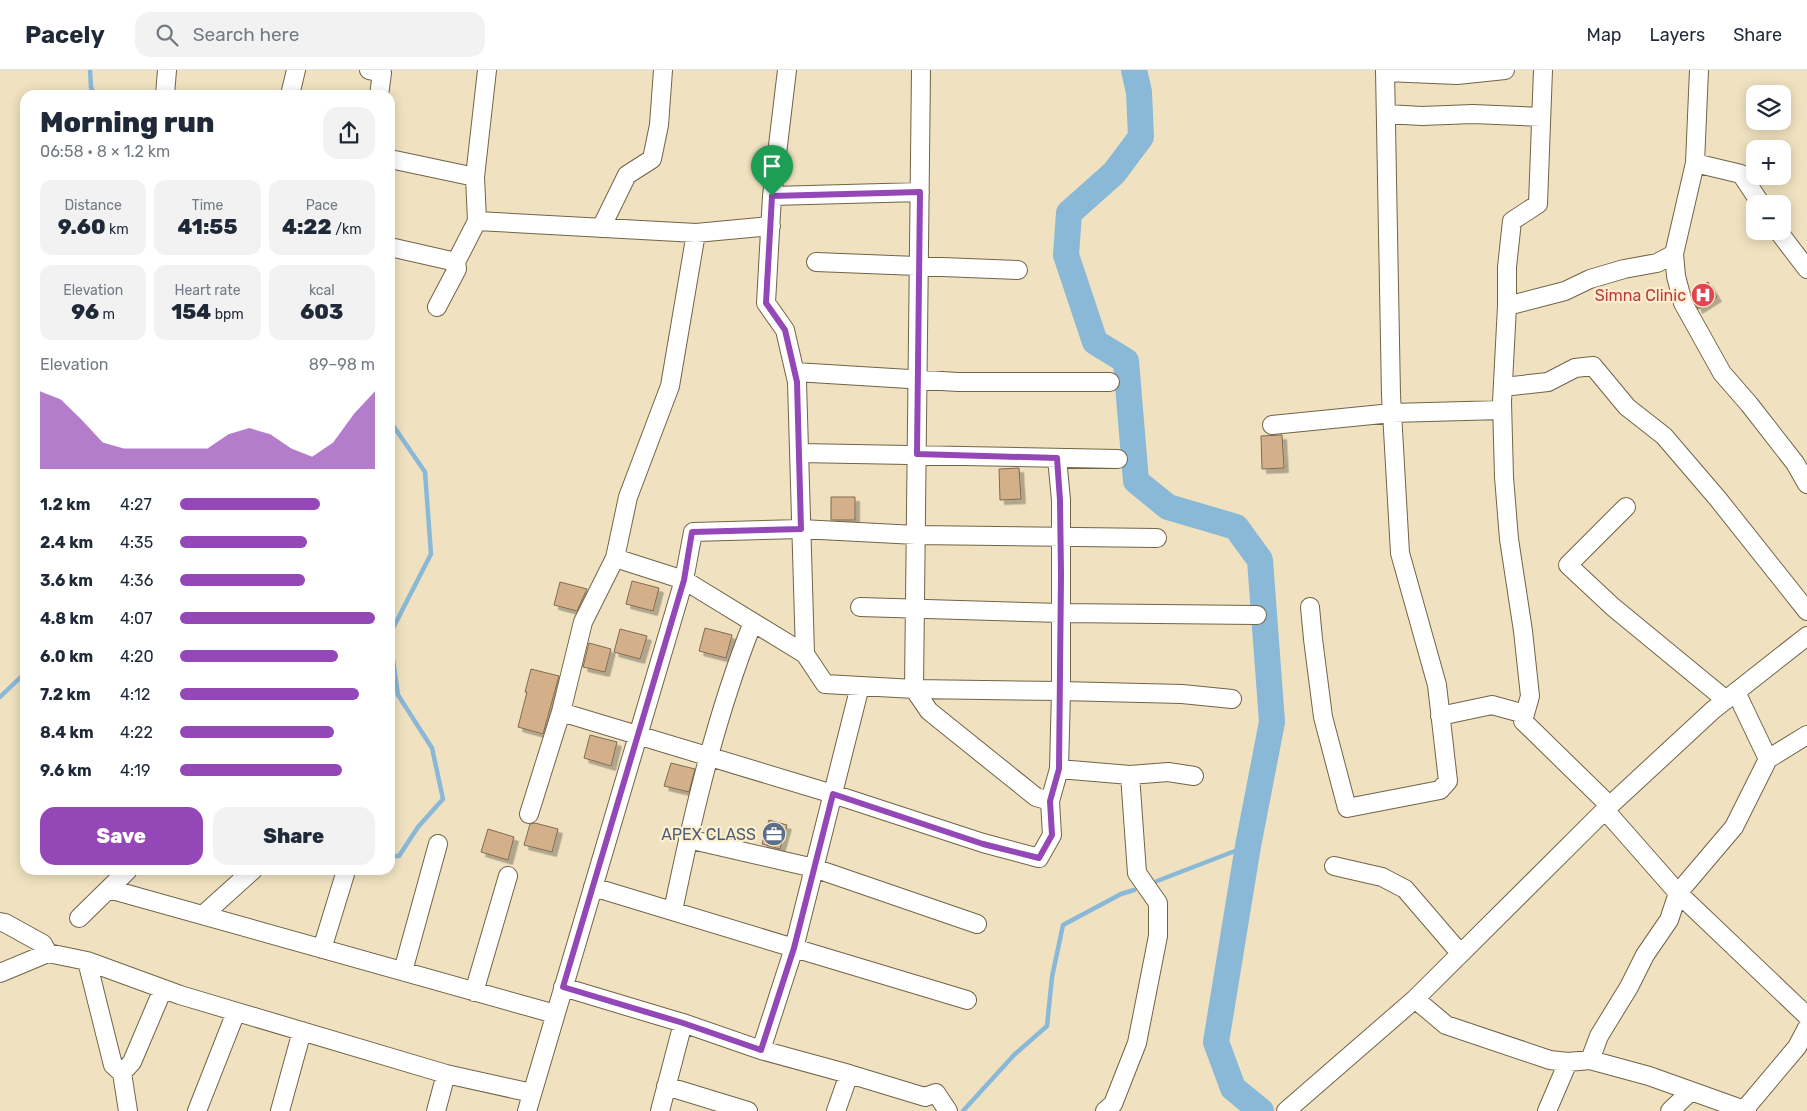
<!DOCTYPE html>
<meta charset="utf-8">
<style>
body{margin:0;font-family:Rubik,sans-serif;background:#f2f2f3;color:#1f2937;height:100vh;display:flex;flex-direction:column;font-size:19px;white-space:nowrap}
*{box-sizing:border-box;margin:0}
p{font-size:16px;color:#747a83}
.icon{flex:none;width:28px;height:28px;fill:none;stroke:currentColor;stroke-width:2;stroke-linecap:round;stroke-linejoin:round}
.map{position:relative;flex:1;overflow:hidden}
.panel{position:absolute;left:20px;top:20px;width:375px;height:785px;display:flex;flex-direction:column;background:#fff;border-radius:15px;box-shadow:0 2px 12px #0003}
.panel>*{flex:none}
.buttons{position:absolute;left:1746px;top:15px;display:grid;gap:10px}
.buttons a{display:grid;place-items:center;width:45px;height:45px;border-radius:10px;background:#fff;box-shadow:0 2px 12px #0003;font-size:25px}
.pin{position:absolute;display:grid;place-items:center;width:42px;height:42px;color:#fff;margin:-51px -21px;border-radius:50% 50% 50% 0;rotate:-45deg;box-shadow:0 0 5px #0007}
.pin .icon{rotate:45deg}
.round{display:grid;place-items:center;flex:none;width:52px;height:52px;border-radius:15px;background:#f2f2f3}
.head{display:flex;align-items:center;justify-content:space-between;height:85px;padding:0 20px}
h1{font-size:28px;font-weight:800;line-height:38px}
.figures{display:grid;grid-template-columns:repeat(3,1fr);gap:8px;height:85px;padding:5px 20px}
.figures div{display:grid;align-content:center;border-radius:12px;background:#f2f2f3;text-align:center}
.figures b{font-size:21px;font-weight:800}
.figures small{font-size:14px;font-weight:400}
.figures p{font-size:14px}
.chart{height:140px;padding:10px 20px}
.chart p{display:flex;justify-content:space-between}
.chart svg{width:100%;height:90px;margin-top:5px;fill:#9447b7;opacity:.7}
.cta{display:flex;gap:10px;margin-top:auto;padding:10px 20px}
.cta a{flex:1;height:58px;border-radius:15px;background:#9447b7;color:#fff;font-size:20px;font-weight:800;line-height:58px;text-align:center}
.cta a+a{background:#f2f2f3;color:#1f2937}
ul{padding:0 20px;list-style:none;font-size:16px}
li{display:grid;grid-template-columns:80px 60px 1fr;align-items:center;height:38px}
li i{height:12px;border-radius:6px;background:#9447b7}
header{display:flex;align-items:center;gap:30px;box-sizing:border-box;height:70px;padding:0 25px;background:#fff;border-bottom:1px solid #e0e1e3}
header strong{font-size:24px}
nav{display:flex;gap:28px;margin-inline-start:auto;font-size:18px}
.search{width:350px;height:45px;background:#f2f2f3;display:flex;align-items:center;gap:12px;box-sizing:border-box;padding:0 18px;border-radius:15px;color:#747a83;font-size:19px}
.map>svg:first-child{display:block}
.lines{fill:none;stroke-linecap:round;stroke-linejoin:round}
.stream{stroke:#8ab8d7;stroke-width:4.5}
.river{stroke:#8ab8d7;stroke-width:26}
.building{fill:#d3b089;stroke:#806a51;filter:url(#shadow)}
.minor-casing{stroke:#716447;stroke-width:20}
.minor{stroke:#fff;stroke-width:18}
.route-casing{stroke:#fff;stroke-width:10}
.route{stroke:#9447b7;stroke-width:6}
.labels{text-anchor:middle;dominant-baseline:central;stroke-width:4.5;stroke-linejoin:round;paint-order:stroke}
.health-label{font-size:16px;fill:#be3a42;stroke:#fdefcd;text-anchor:end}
.service-label{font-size:16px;fill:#4e5e75;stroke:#fdefcd;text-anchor:end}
</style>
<header>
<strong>Pacely</strong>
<div class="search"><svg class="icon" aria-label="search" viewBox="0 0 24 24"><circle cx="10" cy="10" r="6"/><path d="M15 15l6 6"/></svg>Search here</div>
<nav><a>Map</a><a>Layers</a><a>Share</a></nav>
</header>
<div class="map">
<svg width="1807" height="1041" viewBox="0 0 1807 1041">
<defs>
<filter id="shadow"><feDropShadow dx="4.5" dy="4.5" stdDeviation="0" flood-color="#0004"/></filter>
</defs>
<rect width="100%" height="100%" fill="#f0e2c0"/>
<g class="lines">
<path class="stream" d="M90,0L91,17L94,25
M390,351L425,402L431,484L390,564
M390,568L398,625L432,678L443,729L418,757L399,786H390
M0,627L25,603
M1157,811L1248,776
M963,1041L1014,985L1047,956L1052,907L1063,855L1121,824L1134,820"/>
<path class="river" d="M1134,0L1139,22L1141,67L1114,103L1069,143L1066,185L1095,272L1126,291L1136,411L1168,437L1236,457L1260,490L1272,652L1248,776L1216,972L1233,1018L1261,1041"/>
</g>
<path class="building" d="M1708,212L1717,227L1698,239L1691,222Z
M1282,365L1284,398L1262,399L1261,366Z
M1019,398L1021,429L1000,430L999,399Z
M831,427H855V450H831Z
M632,511L659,518L653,541L626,534Z
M560,512L587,519L577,541L554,535Z
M705,558L732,565L726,588L699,581Z
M620,559L647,566L640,589L614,582Z
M589,573L611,579L605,602L583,597Z
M531,599L559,606L543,664L518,657L527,622H525Z
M590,665L617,672L611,696L584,688Z
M671,693L695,699L689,722L664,716Z
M769,750L787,755L780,779L762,774Z
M535,753L558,759L552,782L524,775L530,754Z
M488,759L514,767L508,790L481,782Z"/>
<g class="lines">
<g class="minor-casing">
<path id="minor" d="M369,0L382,3L379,25
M787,0L772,126L766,233L785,260L797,312L805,584L825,614L914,619L1061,621V430L1057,388
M921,0L914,619L929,641L1036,727L1050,731
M1543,0L1538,134L1512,151L1507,197V236L1502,332L1504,407L1509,469L1523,561L1530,626L1523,651L1609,735
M1385,2L1457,5L1505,0
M165,25L167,0
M290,25L296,0
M1386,44L1422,46L1473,44L1541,47
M390,89L475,107L487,0
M1695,93L1741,104L1761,134
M475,107L477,151L696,163L771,156
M772,126L920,122
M601,158L627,105L652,89L659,55L663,0
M1778,161L1807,199
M696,163L670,316L628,427L615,488L583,552L561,642L833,724L983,773L1039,788L1052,765L1050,731L1059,699L1061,621L1182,624L1232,629
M390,177L456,192
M1674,184L1676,206L1683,233L1722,303L1749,334L1795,393L1807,414
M816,192L1018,200
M1507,236L1565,221L1590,209L1624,199L1657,193L1674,184L1695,93L1699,0
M437,237L457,199L456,192L477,151
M795,302L958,312H1110
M1503,317L1548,312L1575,298L1593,296L1627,337L1664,366L1718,429L1807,541
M1272,355L1392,343L1502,340
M799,383L1118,389
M1626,437L1568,495L1613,537L1726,630
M615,488L684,510L693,462L801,459L916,465L1157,468
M860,537L1061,543L1257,545
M1310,537L1313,569L1323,647L1347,738L1440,720L1448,711L1437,615L1400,483L1391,325L1385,0
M1736,622L1768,689
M1440,646L1492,635L1525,644
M1059,699L1130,705L1168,702L1194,706
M1605,740L1678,823L1807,946
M529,744L561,642
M688,769L814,798L977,854
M1334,796L1382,807L1405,819L1460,883
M593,817L794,878L860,616
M109,819L555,944
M673,841C693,743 716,645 753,552
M203,845L253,800
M79,848L128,800
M0,852L5,853L43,874L48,883
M322,879L345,804
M87,891L180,925L446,1004L532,1023
M403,901L438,774
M0,903L48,883L87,891L113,995L122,1003L128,1041
M563,917L683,953L761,980L849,1004L925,1027L936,1023L948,1041
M474,922L508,806
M1415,929L1446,955L1550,990L1568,992L1590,990L1649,1006L1747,1041
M761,980L794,878L967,930
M1590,990L1599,966L1629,917L1645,885L1669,850L1678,823L1734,757L1768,689L1807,665
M122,1003L132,992L163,919
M666,1016L748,1041
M1744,1040L1797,977L1807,958
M197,1041L236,942
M280,1041L302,961
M436,1041L446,1004
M527,1041L684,510L805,584
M660,1041L683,953
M836,1041L849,1004
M1105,1041L1113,1034L1137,973L1158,866V833L1137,803L1130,705
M1286,1041L1415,929L1605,740L1713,640L1807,566
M1547,1041L1568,992
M1670,1041L1691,1021"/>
</g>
<use href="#minor" class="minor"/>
</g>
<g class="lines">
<g class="route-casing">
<path id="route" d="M920,122L917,384L1057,388L1060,430L1061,504L1059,699L1050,731L1052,765L1039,788L983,774L833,724L794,878L761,980L683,953L563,917L684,510L692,462L801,459L797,312L785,260L766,233L772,126Z"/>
</g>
<use href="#route" class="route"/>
</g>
<defs>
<g id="hospital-disc" transform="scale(1.25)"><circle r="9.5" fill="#e0444e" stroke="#fdefcd"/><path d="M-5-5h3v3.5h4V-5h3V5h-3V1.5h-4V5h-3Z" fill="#fff"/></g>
<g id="office-disc" transform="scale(1.25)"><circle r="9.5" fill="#5c6f8a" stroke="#fdefcd"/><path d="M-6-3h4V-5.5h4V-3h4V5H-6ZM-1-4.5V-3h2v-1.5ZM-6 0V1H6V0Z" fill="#fff"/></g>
</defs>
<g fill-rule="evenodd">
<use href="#hospital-disc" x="1703" y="225"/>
<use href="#office-disc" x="774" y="764"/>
</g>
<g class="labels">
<g class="health-label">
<text x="1686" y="225">Simna Clinic</text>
</g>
<g class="service-label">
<text x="756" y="764">APEX CLASS</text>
</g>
</g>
</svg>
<div class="buttons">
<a><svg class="icon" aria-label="layers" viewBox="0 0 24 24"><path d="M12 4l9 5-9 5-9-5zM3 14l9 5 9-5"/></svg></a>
<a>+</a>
<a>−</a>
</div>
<div class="pin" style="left:772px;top:126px;background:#1e9e55"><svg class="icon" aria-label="arrive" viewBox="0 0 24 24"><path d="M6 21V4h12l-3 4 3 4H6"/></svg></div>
<section class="panel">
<div class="head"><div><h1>Morning run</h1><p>06:58 · 8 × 1.2 km</p></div><a class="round"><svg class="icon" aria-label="share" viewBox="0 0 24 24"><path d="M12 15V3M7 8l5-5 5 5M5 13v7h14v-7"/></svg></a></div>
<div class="figures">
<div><p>Distance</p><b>9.60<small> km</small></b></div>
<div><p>Time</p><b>41:55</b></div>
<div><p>Pace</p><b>4:22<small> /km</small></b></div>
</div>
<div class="figures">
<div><p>Elevation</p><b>96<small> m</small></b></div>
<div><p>Heart rate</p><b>154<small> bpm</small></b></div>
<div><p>kcal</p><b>603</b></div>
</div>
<div class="chart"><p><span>Elevation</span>89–98 m</p>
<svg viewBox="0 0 160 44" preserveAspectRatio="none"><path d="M0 44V6L10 10L20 20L30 31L40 34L50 34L60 34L70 34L80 34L90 27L100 24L110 27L120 34L130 38L140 31L150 17L160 6V44z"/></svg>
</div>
<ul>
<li><b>1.2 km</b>4:27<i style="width:72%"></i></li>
<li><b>2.4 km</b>4:35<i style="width:65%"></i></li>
<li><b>3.6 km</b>4:36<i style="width:64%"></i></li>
<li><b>4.8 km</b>4:07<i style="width:100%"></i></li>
<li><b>6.0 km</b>4:20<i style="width:81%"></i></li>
<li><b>7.2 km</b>4:12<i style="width:92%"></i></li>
<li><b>8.4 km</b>4:22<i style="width:79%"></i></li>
<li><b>9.6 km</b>4:19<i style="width:83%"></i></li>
</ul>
<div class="cta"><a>Save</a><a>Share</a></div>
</section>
</div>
